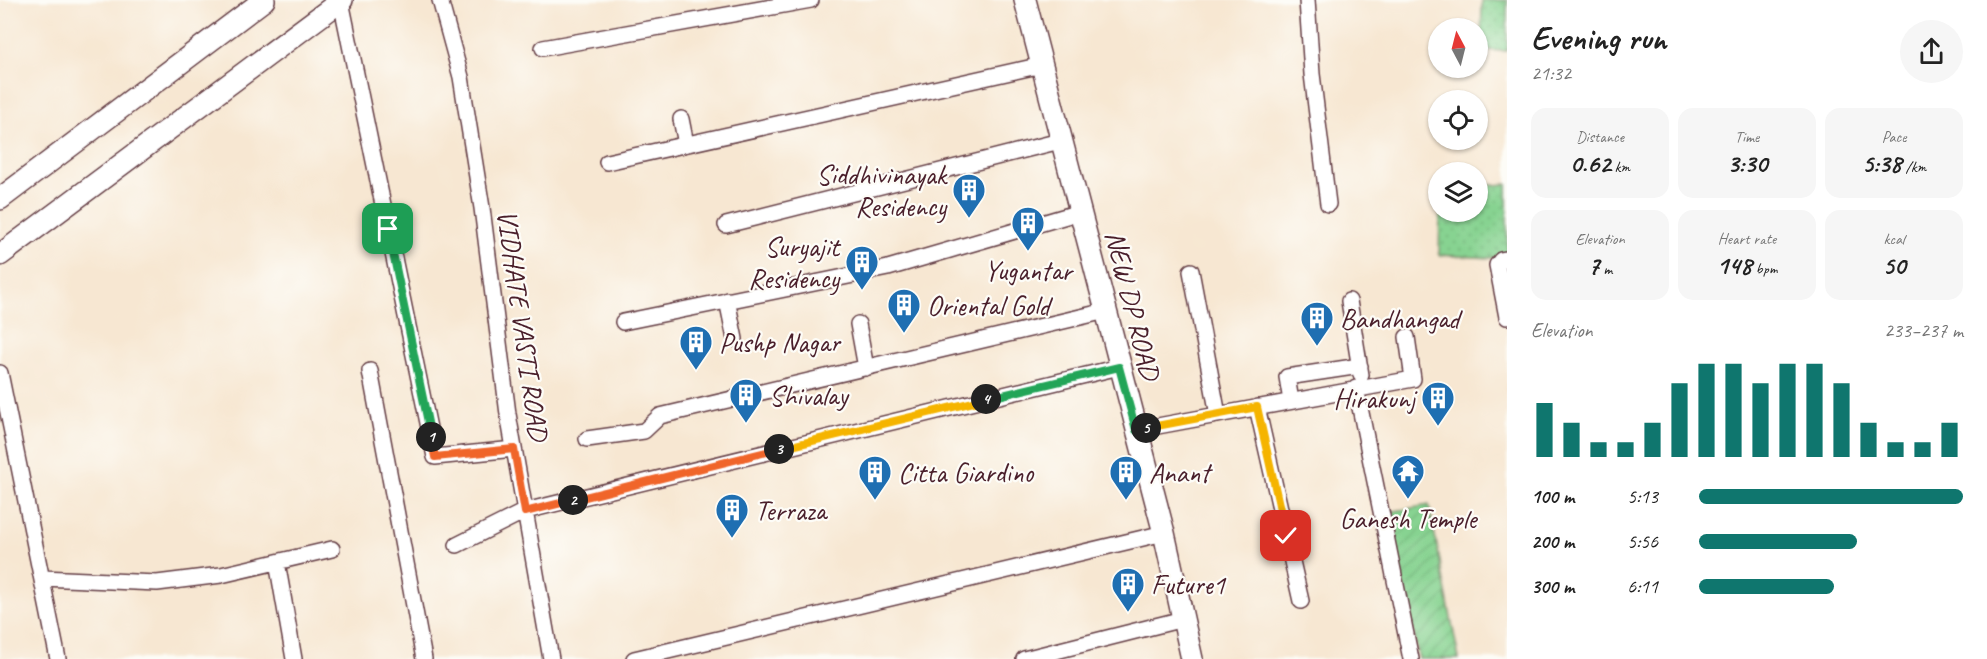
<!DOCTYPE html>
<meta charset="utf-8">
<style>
body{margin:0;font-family:Caveat,sans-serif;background:#f6f6f6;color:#222;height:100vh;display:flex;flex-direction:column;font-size:22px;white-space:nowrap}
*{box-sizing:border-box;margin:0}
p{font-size:20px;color:#767676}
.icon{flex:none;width:33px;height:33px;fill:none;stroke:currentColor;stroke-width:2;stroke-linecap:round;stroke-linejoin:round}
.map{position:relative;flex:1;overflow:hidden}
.drawer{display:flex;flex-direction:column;background:#fff;width:480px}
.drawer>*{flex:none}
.needle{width:39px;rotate:353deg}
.tools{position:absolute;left:1428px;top:18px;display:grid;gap:12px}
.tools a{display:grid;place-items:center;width:60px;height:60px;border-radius:50%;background:#fff;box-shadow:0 2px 4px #0004;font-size:30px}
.pin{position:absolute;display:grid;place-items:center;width:51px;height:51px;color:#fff;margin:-26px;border-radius:12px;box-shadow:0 3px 9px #0006}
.km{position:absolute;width:30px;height:30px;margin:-15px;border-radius:50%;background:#222;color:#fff;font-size:16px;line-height:30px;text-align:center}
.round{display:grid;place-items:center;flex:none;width:63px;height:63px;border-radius:32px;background:#f6f6f6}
.summary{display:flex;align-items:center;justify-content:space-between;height:102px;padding:0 24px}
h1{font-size:33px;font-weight:700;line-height:45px}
.stats{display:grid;grid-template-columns:repeat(3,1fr);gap:9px;height:102px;padding:6px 24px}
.stats div{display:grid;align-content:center;border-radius:15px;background:#f6f6f6;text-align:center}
.stats b{font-size:26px;font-weight:700}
.stats small{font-size:16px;font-weight:400}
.stats p{font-size:16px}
.chart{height:168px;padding:12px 24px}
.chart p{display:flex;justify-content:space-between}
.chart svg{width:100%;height:108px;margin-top:6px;stroke:#0f766e;stroke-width:6}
ul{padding:0 24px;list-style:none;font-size:20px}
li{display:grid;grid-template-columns:96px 72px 1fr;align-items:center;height:45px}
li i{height:15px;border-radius:8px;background:#0f766e}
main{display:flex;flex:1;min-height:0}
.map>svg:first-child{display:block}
.grass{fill:url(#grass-dots);stroke:#68795e;stroke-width:1.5}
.garden{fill:url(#garden-furrows);stroke:#68795e;stroke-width:1.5}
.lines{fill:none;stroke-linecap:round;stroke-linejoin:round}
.street-casing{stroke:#643d44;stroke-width:18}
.secondary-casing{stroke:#643d44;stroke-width:24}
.street{stroke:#fff;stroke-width:15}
.secondary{stroke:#fff;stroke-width:21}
.split-1-casing{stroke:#fff;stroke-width:12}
.split-2-casing{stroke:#fff;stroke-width:12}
.split-3-casing{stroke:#fff;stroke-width:12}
.split-4-casing{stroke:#fff;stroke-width:12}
.split-5-casing{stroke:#fff;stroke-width:12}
.split-6-casing{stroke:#fff;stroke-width:12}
.split-1{stroke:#22a559;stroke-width:8}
.split-2{stroke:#f0652b;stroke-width:8}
.split-3{stroke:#f0652b;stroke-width:8}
.split-4{stroke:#f5b400;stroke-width:8}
.split-5{stroke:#22a559;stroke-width:8}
.split-6{stroke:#f5b400;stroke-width:8}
.labels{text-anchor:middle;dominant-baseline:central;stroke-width:4.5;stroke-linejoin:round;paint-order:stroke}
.poi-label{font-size:28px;fill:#4a1f2b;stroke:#fdfcf7;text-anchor:start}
.street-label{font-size:28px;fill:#4a1f2b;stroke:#fdfcf7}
</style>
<main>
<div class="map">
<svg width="1507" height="659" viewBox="0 0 1507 659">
<defs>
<pattern id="grass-dots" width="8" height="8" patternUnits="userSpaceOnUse" patternTransform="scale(1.5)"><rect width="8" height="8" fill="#87d391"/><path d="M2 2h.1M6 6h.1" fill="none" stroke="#76b57d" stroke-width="1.8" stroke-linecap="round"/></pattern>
<pattern id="garden-furrows" width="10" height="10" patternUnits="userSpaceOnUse" patternTransform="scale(1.5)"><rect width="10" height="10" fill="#87d391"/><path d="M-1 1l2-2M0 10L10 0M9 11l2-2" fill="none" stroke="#76b57d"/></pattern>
</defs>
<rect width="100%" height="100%" fill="#fdfcf7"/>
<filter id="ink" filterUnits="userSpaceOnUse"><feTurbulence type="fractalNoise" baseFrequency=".0167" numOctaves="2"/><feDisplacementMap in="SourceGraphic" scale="12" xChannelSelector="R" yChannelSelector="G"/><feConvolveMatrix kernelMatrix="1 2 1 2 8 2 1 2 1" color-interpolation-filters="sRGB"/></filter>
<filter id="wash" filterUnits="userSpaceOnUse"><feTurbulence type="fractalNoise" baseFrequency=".008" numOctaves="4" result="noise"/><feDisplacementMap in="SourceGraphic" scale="24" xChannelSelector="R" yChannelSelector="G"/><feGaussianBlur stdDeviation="1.35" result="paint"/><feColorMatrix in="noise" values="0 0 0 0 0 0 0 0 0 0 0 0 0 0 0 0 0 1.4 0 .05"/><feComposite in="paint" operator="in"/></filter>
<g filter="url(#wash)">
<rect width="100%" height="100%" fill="#f7e7d2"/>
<path class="grass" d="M1482,0H1507V51L1481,50Z
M1507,184V255L1492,258L1439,255L1440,212H1478V186Z"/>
<path class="garden" d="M1429,505L1459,659H1419L1388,512Z"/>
</g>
<g filter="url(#ink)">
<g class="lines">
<g class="street-casing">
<path id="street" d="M440,0L461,77L482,208L508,414L551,659
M1307,0L1312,74L1328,204
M341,1L435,457L514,449
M543,48L811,0
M681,119L686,144
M607,162L1042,65
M726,225L1060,141
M1507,259L1501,260L1497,265L1507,317
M1191,271L1218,415
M727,300L735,339
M1349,301L1361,375
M623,322L888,268L1080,212
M858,324L866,368
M370,371L424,659
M0,373L58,659
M1356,388L1411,659
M1291,401L1287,377L1360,366
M1257,407L1301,601
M1136,430L1413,379L1407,337
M587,439L644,431L660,416L1106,311
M457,545L525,511L1119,367
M277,562L294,659
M42,578L157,583L221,575L332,549
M634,659L1164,533
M1024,659L1183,619"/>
</g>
<g class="secondary-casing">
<path id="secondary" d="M1025,0L1164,533L1192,659
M0,199L264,0
M0,255L342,0"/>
</g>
<use href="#street" class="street"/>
<use href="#secondary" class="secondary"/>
</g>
</g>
<g class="lines" filter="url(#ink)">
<g class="split-1-casing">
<path id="split-1" d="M388,229L431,437"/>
</g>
<g class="split-2-casing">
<path id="split-2" d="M431,437L435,457L514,449L525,512L573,500"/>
</g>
<g class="split-3-casing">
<path id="split-3" d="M573,500L779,449"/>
</g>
<g class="split-4-casing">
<path id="split-4" d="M779,449L986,399"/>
</g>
<g class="split-5-casing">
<path id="split-5" d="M986,399L1119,367L1136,430L1146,428"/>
</g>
<g class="split-6-casing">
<path id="split-6" d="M1146,428L1257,407L1286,536"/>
</g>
<use href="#split-1" class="split-1"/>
<use href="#split-2" class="split-2"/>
<use href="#split-3" class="split-3"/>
<use href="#split-4" class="split-4"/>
<use href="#split-5" class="split-5"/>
<use href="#split-6" class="split-6"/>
</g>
<defs>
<g id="building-pin" transform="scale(1.725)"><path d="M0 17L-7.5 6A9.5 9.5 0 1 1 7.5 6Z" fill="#1f6fb2" stroke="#fdfcf7"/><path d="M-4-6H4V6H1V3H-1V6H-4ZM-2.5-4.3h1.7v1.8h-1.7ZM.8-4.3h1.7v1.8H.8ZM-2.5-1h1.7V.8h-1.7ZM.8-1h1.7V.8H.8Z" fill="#fff"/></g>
<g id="temple-pin" transform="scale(1.725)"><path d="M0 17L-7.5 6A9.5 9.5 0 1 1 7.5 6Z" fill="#1f6fb2" stroke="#fdfcf7"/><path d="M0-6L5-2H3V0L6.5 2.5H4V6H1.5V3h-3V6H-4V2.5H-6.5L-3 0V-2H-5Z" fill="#fff"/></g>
</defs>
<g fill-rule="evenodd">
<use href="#building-pin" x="969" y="190"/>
<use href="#building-pin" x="1028" y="223"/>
<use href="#building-pin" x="862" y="262"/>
<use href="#building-pin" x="904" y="305"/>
<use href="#building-pin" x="1317" y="318"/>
<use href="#building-pin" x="696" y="342"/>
<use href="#building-pin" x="746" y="395"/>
<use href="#building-pin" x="1438" y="398"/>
<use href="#temple-pin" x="1408" y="471"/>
<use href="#building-pin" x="875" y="472"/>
<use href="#building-pin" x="1126" y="472"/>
<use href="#building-pin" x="732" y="510"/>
<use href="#building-pin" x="1128" y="584"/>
</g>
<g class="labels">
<g class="poi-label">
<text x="946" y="174" text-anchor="end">Siddhivinayak<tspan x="946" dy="32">Residency</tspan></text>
<text x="839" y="246" text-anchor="end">Suryajit<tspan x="839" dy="32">Residency</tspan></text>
<text x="1028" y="270" text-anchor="middle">Yugantar</text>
<text x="927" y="305">Oriental Gold</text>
<text x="1340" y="318">Bandhangad</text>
<text x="719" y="342">Pushp Nagar</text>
<text x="769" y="395">Shivalay</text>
<text x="1415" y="398" text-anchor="end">Hirakunj</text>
<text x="898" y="472">Citta Giardino</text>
<text x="1149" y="472">Anant</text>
<text x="755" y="510">Terraza</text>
<text x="1408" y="518" text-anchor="middle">Ganesh Temple</text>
<text x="1151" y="584">Future1</text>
</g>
<g class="street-label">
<text transform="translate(1133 305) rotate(76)">NEW DP ROAD</text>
<text transform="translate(523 325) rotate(82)">VIDHATE VASTI ROAD</text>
</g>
</g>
</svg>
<div class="tools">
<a><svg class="needle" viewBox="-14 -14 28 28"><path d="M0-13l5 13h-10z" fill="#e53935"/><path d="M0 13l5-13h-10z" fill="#767676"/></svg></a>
<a><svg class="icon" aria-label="locate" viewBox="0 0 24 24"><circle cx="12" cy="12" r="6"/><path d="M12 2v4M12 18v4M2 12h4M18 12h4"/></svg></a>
<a><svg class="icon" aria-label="layers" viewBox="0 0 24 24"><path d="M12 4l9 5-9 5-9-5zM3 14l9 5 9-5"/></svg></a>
</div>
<div class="pin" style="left:388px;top:229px;background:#1e9e55"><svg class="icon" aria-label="arrive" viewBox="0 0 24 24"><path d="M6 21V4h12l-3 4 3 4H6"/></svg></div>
<div class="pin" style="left:1286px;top:536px;background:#d93025"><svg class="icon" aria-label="check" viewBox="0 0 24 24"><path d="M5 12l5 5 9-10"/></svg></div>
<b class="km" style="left:431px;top:437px">1</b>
<b class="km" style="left:573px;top:500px">2</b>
<b class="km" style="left:779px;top:449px">3</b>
<b class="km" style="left:986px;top:399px">4</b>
<b class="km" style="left:1146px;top:428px">5</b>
</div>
<section class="drawer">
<div class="summary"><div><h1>Evening run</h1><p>21:32</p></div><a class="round"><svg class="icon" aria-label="share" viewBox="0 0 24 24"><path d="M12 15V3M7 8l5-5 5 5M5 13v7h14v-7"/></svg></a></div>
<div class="stats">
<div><p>Distance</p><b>0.62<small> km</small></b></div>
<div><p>Time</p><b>3:30</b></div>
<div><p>Pace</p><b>5:38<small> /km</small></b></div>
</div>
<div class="stats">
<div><p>Elevation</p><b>7<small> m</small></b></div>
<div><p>Heart rate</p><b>148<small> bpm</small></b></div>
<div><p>kcal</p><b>50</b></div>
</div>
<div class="chart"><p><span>Elevation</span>233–237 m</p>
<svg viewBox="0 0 160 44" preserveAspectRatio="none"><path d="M5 44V22M15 44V30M25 44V38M35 44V38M45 44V30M55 44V14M65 44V6M75 44V6M85 44V14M95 44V6M105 44V6M115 44V14M125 44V30M135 44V38M145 44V38M155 44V30"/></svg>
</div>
<ul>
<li><b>100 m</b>5:13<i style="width:100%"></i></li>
<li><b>200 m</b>5:56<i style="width:60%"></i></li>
<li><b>300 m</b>6:11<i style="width:51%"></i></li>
</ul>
</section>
</main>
